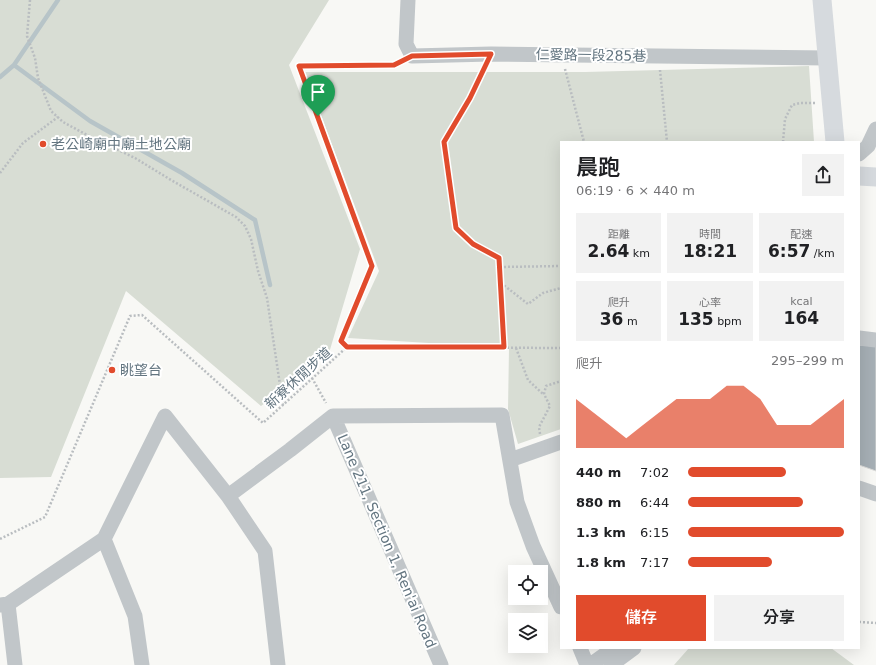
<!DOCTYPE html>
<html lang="zh-TW">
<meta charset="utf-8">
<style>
body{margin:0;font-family:"DejaVu Sans","Noto Sans TC",sans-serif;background:#f2f2f2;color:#202124;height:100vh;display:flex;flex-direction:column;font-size:15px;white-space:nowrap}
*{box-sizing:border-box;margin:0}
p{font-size:13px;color:#757577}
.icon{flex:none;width:22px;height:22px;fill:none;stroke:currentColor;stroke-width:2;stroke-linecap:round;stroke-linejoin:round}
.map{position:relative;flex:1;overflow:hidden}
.sheet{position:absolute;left:560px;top:141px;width:300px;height:508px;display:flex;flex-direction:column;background:#fff;border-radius:0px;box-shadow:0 4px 16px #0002}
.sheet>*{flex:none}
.controls{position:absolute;left:508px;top:565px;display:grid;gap:8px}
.controls a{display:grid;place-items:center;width:40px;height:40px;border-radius:0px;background:#fff;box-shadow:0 4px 16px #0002;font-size:20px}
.pin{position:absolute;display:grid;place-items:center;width:34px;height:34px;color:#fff;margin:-41px -17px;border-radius:50% 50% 50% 0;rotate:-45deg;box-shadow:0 0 4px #0007}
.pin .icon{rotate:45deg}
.round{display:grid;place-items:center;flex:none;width:42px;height:42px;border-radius:0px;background:#f2f2f2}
.headline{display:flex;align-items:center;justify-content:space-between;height:68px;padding:0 16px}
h1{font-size:22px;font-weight:600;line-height:30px}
.metrics{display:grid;grid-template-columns:repeat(3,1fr);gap:6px;height:68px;padding:4px 16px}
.metrics div{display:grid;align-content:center;border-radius:0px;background:#f2f2f2;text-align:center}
.metrics b{font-size:17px;font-weight:600}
.metrics small{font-size:11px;font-weight:400}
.metrics p{font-size:11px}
.chart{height:112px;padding:8px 16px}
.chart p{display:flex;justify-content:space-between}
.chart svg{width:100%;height:72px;margin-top:4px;fill:#e14b2c;opacity:.7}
.primary-button{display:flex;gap:8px;margin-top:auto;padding:8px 16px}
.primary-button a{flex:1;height:46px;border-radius:0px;background:#e14b2c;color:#fff;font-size:16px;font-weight:600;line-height:46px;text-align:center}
.primary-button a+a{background:#f2f2f2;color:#202124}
ul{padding:0 16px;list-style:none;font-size:13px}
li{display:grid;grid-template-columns:64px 48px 1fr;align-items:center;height:30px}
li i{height:10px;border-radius:5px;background:#e14b2c}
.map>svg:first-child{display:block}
.green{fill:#d8ddd4}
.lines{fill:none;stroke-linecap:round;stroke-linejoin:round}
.stream{stroke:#b7c4c8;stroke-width:4.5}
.building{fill:#a6afb5;stroke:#dadad8}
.path{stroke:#b9bdc0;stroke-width:2.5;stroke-dasharray:2 2;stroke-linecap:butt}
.minor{stroke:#c1c6c9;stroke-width:15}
.major{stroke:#d6dade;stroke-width:19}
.route-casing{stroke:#fff;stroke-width:8}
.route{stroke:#e14b2c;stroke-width:5}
.poi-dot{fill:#e14b2c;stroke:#fff;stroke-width:1.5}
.labels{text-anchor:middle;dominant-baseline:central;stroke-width:4;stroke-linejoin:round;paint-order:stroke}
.street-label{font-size:14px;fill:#637580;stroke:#fff}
.poi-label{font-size:14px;fill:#637580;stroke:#fff;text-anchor:start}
</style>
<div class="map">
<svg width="876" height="665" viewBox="0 0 876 665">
<rect width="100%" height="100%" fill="#f8f8f5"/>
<path class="green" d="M0,0H329L289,65L360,249L329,353L261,406L126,291L51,477L0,478Z
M809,66L814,142H561V429L518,444L508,409L509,348L348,338L379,271L305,72H585Z
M689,648H831L854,665H674Z"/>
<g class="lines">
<path class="stream" d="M14,65L90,121L182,173L255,220L270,285
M0,77L14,65L58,0"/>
</g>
<path class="building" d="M859,345L876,346V471L859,465Z"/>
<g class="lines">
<path class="path" d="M30,0L27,36L35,58L38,78L51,111L63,122L87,135L135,158L171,180L236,217L245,226L251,239L258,271L267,298L283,405
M484,68L470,98L444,142L456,228L473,243L499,258L504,347
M565,69L584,142
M660,70L667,142
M783,142L785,119L792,105L800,103H815
M0,173L23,143L58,117
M500,267L561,266
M501,283L528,304L543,293L561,288
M347,347L341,341L373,266L299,66L395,65L400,63
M347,347L561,348
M516,348L528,380L543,394
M312,378L326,403
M540,434L539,427L550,406L544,394L546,386L561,381
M0,539L45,517L130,316L142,315L263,423L347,347
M859,622L876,623"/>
<path class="minor" d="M408,0L406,44L412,56L491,54L828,58
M859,154L868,146L876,129
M859,338L876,340
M333,416L441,665
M510,460L561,442
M859,488L876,494
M228,496L290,450L333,416L502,415L517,502L533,546L561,607
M8,604L15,665
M0,605L8,604L104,539
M580,648L587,665
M142,665L135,616L104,539L165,416L228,496L265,551L278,665
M590,665L614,648
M611,665L634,648"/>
<path class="major" d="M822,0L835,142
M859,176L876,177"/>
</g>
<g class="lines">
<g class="route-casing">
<path id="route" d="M491,54L470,98L444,142L456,228L473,244L499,258L504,347H347L341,341L372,266L299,66L394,65L412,56Z"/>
</g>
<use href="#route" class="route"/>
</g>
<g class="poi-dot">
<circle cx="43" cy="144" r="4"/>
<circle cx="112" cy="370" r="4"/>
</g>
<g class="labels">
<g class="street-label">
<text transform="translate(591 55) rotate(1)">仁愛路一段285巷</text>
<text transform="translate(298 378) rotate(-42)">新寮休閒步道</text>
<text transform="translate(387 541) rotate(67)">Lane 211, Section 1, Ren'ai Road</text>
</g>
<g class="poi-label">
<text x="51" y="144">老公崎廟中廟土地公廟</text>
<text x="120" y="370">眺望台</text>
</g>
</g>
</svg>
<div class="controls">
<a><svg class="icon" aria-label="locate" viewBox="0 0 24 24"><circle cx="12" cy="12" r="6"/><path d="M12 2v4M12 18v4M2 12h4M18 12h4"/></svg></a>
<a><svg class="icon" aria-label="layers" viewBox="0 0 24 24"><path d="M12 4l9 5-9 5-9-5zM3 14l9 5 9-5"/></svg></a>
</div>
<div class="pin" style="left:318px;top:116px;background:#1e9e55"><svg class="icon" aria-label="arrive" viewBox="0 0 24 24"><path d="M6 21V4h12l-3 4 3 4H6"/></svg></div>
<section class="sheet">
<div class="headline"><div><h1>晨跑</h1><p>06:19 · 6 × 440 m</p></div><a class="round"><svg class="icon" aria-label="share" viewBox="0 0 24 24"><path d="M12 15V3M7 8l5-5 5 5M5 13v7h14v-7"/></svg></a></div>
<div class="metrics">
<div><p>距離</p><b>2.64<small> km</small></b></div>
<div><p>時間</p><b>18:21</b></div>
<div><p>配速</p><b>6:57<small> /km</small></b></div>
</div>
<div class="metrics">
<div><p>爬升</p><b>36<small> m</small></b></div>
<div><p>心率</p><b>135<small> bpm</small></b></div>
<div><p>kcal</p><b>164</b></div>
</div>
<div class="chart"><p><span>爬升</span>295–299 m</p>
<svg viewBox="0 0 160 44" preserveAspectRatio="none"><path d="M0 44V14L10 22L20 30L30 38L40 30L50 22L60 14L70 14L80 14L90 6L100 6L110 14L120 30L130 30L140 30L150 22L160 14V44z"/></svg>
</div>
<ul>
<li><b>440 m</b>7:02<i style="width:63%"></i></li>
<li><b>880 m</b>6:44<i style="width:74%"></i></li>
<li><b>1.3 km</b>6:15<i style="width:100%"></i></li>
<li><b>1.8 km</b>7:17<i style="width:54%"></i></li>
</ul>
<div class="primary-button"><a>儲存</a><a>分享</a></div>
</section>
</div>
